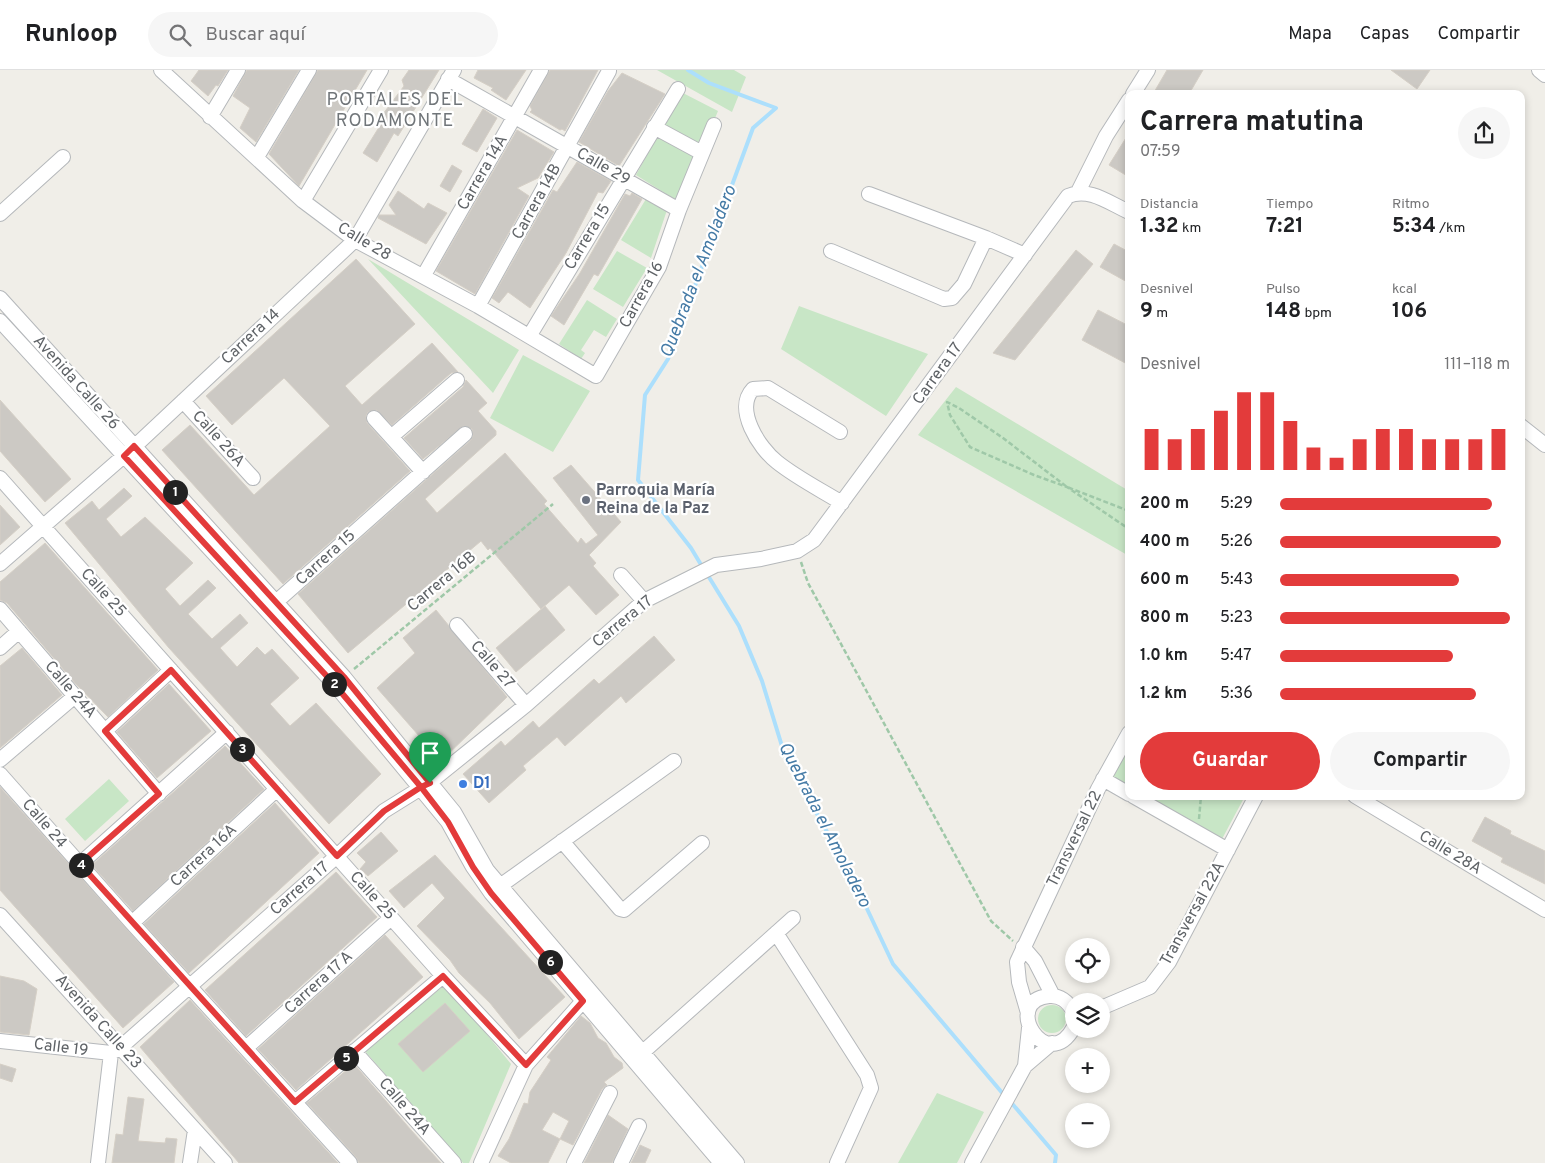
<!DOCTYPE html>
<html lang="es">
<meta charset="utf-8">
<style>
body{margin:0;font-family:Overpass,sans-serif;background:#f6f6f6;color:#202124;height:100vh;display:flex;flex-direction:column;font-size:19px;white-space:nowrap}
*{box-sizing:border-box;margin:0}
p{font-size:16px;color:#757577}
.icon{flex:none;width:28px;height:28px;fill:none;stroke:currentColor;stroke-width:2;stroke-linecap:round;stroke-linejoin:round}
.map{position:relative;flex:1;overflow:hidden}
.drawer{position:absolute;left:1125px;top:20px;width:400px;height:710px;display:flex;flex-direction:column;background:#fff;border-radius:10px;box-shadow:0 2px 8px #0003}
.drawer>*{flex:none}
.tools{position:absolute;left:1065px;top:868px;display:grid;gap:10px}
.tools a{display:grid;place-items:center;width:45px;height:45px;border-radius:50%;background:#fff;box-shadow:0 2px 8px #0003;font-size:25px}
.pin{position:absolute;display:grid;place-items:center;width:42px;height:42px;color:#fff;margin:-51px -21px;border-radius:50% 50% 50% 0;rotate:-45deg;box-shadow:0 0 5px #0007}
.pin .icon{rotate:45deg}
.km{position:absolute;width:25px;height:25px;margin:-12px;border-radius:50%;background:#222;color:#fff;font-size:14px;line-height:25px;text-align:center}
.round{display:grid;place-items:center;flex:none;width:52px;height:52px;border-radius:26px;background:#f6f6f6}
.summary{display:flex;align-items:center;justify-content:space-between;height:85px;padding:0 15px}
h1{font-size:28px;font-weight:700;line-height:38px}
.metrics{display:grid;grid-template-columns:repeat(3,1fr);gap:8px;height:85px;padding:5px 15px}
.metrics div{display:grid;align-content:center}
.metrics b{font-size:21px;font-weight:700}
.metrics small{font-size:14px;font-weight:400}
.metrics p{font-size:14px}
.chart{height:140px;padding:10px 15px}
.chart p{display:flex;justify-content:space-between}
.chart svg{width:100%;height:90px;margin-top:5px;stroke:#e33b3b;stroke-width:6}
.action{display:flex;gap:10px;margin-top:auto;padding:10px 15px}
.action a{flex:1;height:58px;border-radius:30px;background:#e33b3b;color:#fff;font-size:20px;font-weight:700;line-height:58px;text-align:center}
.action a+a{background:#f6f6f6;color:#202124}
ul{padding:0 15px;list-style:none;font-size:16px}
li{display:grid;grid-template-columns:80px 60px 1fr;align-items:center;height:38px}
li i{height:12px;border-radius:6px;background:#e33b3b}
header{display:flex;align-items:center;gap:30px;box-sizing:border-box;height:70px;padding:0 25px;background:#fff;border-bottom:1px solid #e0e0e0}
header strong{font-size:24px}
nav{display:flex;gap:28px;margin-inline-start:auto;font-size:18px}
.search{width:350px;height:45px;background:#f6f6f6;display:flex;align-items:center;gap:12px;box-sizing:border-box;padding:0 18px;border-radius:28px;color:#757577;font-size:19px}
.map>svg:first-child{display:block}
.green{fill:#c8e6c6}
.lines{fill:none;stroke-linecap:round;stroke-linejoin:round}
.stream{stroke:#acdffc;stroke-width:4}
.building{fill:#ccc9c4;stroke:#d5cfc6;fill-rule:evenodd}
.minor-casing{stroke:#b5b8bb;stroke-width:16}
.path{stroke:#9fc8a8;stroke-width:2.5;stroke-dasharray:5 2.5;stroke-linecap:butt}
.minor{stroke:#fff;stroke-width:14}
.route-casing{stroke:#fff;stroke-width:10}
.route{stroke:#e33b3b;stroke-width:6}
.worship-dot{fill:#6b7280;stroke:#fff;stroke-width:2}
.shop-dot{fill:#3f7fe0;stroke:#fff;stroke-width:2}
.labels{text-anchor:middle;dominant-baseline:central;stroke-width:4.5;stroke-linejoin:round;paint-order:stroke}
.street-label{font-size:16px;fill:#5f6367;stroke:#fff}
.worship-label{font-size:16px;font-weight:bold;fill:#5b616d;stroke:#fff;text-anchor:start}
.shop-label{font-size:16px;font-weight:bold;fill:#366cbe;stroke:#fff;text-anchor:start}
.neighbourhood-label{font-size:18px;letter-spacing:1px;fill:#707579;stroke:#fff}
.water-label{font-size:18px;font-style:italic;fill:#457ba6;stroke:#fff}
</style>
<header>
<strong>Runloop</strong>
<div class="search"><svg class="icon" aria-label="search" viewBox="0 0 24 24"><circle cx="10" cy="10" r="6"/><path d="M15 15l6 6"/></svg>Buscar aquí</div>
<nav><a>Mapa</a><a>Capas</a><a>Compartir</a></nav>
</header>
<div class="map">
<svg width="1545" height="1093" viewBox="0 0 1545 1093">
<rect width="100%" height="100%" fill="#f0eee8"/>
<path class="green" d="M657,0H734L746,7L732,42Z
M681,22L718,41L702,80L660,58Z
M658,65L699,86L679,132L636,105Z
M646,129L667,140L651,188L621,170Z
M617,181L647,198L623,237L593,219Z
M368,189L519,280L493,323Z
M587,230L617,249L606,267L594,260L581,280L585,283L581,289L559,274Z
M799,236L928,284L886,346L781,279Z
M523,285L590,321L553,382L490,348Z
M956,317L1129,421V486L918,365Z
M1129,678V716L1113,707Z
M109,709L129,731L85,771L65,749Z
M1147,726H1245L1222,769Z
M446,914L511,994L469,1093H463L364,980Z
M1038 949a14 14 0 1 1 28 0a14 14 0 1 1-28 0Z
M937,1023L984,1042L957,1093H898Z"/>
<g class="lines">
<path class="stream" d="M688,0L709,13L776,38L753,58L668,289L645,325L638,410L691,478L703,498
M707,504L739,556L762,611L785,686L852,807L893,894L1004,1025
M1009,1030L1056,1085L1055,1093"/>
</g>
<path class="building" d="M199,0H228L218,16L216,15L208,26L191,11Z
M247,0H299L256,72L240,58L250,38L233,26Z
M318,0H367L299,116L269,84Z
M409,0H439L398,66L394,63L377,92L363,83L381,54L377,52L404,16L402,10Z
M478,0H526L506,30L491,20L493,18L474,8Z
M550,0H598L565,61L562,59L560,60L530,42L532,40L530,36Z
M1167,0H1203L1189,24H1153Z
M1391,0H1430L1417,19Z
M622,3L665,24L619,96L579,72L608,21Z
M483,39L497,48L477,82L462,74Z
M517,60L554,82L538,108L517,118L529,126L475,224L436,201Z
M1129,63V107L1109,95Z
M577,92L611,111L603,123L598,122L566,183L530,238L508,222L499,233L492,228L553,120L557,122Z
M452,95L462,101L450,122L440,116Z
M398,121L424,139L428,133L447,143L426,174L378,148L379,145H396L389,135Z
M632,123L642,129L598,206L594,204L564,255L551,246L580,203L625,124L630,126Z
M1114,174L1129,182V213L1100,197Z
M1076,180L1093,194L1015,290L993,283Z
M356,189L415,254L345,316L362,335L432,273L458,302L451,303L392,355L377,340L368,342L366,346L367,353L410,401L283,514L162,380L190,355L254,425L330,356L284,308L232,355L206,326Z
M1098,240L1129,256V295L1082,270Z
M466,310L487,333L478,341L496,361V365L425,429L437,443L505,383L547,431L544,434L578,473L581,468L586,474L598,465L553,408L571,395L621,452L589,485L596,493L593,496L619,525L596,545L569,515L541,539L490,478L488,480L481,471L348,583L298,524L471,370L473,366L472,359L463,356L423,389L404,368L463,317Z
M0,330L71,409L45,432L0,381Z
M124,418L132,426L106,449L121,467L145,447L193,493L165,519L180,536L208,510L216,518L188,544L212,569L240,544L248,553L220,578L237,597L257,577L265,585L272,579L299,608L270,634L290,656L316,633L381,704L329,754L169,578L65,453L92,431L99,440Z
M0,435L20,457L0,475Z
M45,473L158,600L108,647L75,613L7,533L0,530V512Z
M545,536L565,560L516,602L496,578Z
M436,540L507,627L441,691L377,618L415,583L403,568Z
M654,566L675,590L626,633L621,626L565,676L557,667L523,696L526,700L489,733L463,704L501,671L505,676L533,651L539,658L594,609L599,614Z
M22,578L62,625L0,678V596Z
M169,614L211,661L157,708L117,662Z
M225,676L264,719L133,841L92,795Z
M0,717L174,912L123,958L0,820Z
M275,733L319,783L189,903L144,854Z
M1485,747L1511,761L1510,764L1545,781V814L1501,792L1503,788L1472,771Z
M381,762L398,781L368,806L360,799L366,792L357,783Z
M435,785L565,927L519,969L490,933L459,903L450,890L417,856L445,828L432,813L404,838L389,821Z
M336,802L377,847L246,966L205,920Z
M385,865L423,907L296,1020L258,979Z
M0,906L24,911L37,919L29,965L0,962Z
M190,930L338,1093H239L140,977Z
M445,933L470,961L423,1002L398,974Z
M581,946L590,953L598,968L606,973L614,987L622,993L623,998L604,1012L607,1015L602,1019L573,1075L560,1069L548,1093H511L498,1086L509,1069L524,1033L528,1034L530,1022L551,990L547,987ZM553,1042L569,1051L560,1069L542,1060Z
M0,994L16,999L12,1012L0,1008Z
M354,994L411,1060L441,1093H359L356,1087L307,1033Z
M128,1027L144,1029L138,1071L165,1073L166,1068L177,1069L174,1093H112L116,1064L123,1065Z
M608,1045L628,1059L612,1093H584Z
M640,1075L651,1080L645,1093H631Z"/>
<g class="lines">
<g class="minor-casing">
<path id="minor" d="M161,0L303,131L355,170L478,236L596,306L659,197L679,140
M1539,0L1545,5
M448,9L679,140L714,55
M1133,24L1148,0
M210,47L238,0
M654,57L702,83
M257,87L309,0
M1078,122L1106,66L1129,30
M869,124L986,168L1025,185
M303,131L381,0
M0,144L63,87
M831,181L944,229L952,228L964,214L986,168
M424,205L541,0
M0,228L344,607L454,742L487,800L737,1093
M478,236L609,1
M0,251L335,615L448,752L473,797L491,823L721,1093
M530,265L678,19
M183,331L253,408
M374,348L423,402
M1521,356L1545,375
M840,362L768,318L753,319C734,339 759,378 777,392C797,408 821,420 842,433
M391,367L457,310
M0,408L443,906L526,995
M0,494L134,377L355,170L454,0
M621,505L644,531
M276,532L465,364
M0,539L159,724
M457,555L526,635
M0,578L19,561
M105,661L171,600
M0,690L75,626
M0,704L132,853L350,1093
M1103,709L1129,724
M1133,726L1228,780
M1355,726L1545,840
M562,771L620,839L624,840L702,773
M80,794L227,662
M500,816L674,691
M0,845L225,1093
M132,853L277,719
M776,863L867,1005L871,1018L837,1093
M1023,877L1035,891L1053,926
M1101,938L1150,917L1169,892L1256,726
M1074,942C1068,932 1061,925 1049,926C1000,931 1047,1007 1074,957
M1028,943L1019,912L1017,892L1098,719L1129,663
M0,971L111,983L121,977L337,786L384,741L429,713L526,635L644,531L716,495L761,489L797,481L814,470L1068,126C1089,117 1109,133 1129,142
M246,978L391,848
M354,981L454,1093
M643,982L793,848
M1025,996L1029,958
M295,1032L443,906
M98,1093L111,983
M190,1093L195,1060
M481,1093L526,995L583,931
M574,1093L610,1023
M621,1093L639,1056
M972,1093L1025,996L1052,973"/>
</g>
<path class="path" d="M1129,441L1067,417L1003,368L959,338L947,332L950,345L970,377L1034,405L1067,417L1129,459
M801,492L808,513L991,851L1013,871
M354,599L553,434
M1199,749L1201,726"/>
<use href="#minor" class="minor"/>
</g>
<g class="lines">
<g class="route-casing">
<path id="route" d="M430,713L344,607L134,376L124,386L335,615L421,717L384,741L337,786L171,600L105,661L159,724L80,794L295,1032L443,906L526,995L583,931L491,823L473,797L448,752L421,717L430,713"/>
</g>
<use href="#route" class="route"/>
</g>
<circle class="worship-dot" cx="586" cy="430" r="5"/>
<circle class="shop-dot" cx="463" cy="714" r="5"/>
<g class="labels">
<g class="street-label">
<text transform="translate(603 97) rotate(30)">Calle 29</text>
<text transform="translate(483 103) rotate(-60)">Carrera 14A</text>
<text transform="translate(537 132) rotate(-61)">Carrera 14B</text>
<text transform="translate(588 167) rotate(-59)">Carrera 15</text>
<text transform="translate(364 172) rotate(31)">Calle 28</text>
<text transform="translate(642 225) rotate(-61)">Carrera 16</text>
<text transform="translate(251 267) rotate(-43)">Carrera 14</text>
<text transform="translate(938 304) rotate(-54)">Carrera 17</text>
<text transform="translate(76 313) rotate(48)">Avenida Calle 26</text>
<text transform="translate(218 369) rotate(48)">Calle 26A</text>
<text transform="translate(326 488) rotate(-42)">Carrera 15</text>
<text transform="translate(442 512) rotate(-40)">Carrera 16B</text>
<text transform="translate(103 523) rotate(48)">Calle 25</text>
<text transform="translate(623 552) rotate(-39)">Carrera 17</text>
<text transform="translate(492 595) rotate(49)">Calle 27</text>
<text transform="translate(70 620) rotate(49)">Calle 24A</text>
<text transform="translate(44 754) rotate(49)">Calle 24</text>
<text transform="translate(1075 769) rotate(-64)">Transversal 22</text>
<text transform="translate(1450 783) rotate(31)">Calle 28A</text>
<text transform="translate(204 786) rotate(-43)">Carrera 16A</text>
<text transform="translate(300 819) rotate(-41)">Carrera 17</text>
<text transform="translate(372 826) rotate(48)">Calle 25</text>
<text transform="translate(1193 844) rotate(-61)">Transversal 22A</text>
<text transform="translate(319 913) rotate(-42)">Carrera 17 A</text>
<text transform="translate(98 952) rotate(48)">Avenida Calle 23</text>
<text transform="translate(61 978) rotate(7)">Calle 19</text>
<text transform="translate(404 1037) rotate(49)">Calle 24A</text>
</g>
<g class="worship-label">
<text x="596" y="421">Parroquia María<tspan x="596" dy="18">Reina de la Paz</tspan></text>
</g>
<g class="shop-label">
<text x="473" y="714">D1</text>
</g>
<g class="neighbourhood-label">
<text x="395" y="30">PORTALES DEL<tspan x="395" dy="21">RODAMONTE</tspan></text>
</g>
<g class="water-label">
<text transform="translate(699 202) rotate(-69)">Quebrada el Amoladero</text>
<text transform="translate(824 755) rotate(63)">Quebrada el Amoladero</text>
</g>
</g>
</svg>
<div class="tools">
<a><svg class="icon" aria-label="locate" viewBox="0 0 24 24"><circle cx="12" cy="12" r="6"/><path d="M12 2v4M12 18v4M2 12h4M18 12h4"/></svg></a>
<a><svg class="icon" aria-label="layers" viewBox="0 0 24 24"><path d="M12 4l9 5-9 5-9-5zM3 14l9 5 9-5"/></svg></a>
<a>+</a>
<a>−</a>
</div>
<div class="pin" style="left:430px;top:713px;background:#1e9e55"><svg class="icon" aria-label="arrive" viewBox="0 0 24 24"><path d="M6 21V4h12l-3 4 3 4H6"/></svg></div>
<b class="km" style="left:175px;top:422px">1</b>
<b class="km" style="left:334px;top:614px">2</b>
<b class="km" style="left:242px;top:679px">3</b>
<b class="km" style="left:81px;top:795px">4</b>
<b class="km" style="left:346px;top:988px">5</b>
<b class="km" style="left:550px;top:892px">6</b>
<section class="drawer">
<div class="summary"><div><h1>Carrera matutina</h1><p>07:59</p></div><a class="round"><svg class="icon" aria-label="share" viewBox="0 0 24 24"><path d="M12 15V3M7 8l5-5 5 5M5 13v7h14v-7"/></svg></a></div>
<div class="metrics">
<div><p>Distancia</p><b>1.32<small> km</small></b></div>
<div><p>Tiempo</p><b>7:21</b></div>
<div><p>Ritmo</p><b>5:34<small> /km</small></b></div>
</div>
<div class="metrics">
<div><p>Desnivel</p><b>9<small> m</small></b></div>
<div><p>Pulso</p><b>148<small> bpm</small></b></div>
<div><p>kcal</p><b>106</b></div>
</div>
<div class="chart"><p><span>Desnivel</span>111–118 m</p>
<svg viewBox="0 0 160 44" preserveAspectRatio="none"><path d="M5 44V24M15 44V29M25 44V24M35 44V15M45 44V6M55 44V6M65 44V20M75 44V33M85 44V38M95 44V29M105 44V24M115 44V24M125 44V29M135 44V29M145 44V29M155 44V24"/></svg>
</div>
<ul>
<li><b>200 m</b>5:29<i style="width:92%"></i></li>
<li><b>400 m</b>5:26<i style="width:96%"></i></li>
<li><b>600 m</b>5:43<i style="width:78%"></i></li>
<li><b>800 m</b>5:23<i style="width:100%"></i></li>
<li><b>1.0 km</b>5:47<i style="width:75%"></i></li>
<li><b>1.2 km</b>5:36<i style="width:85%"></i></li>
</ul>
<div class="action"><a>Guardar</a><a>Compartir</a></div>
</section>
</div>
